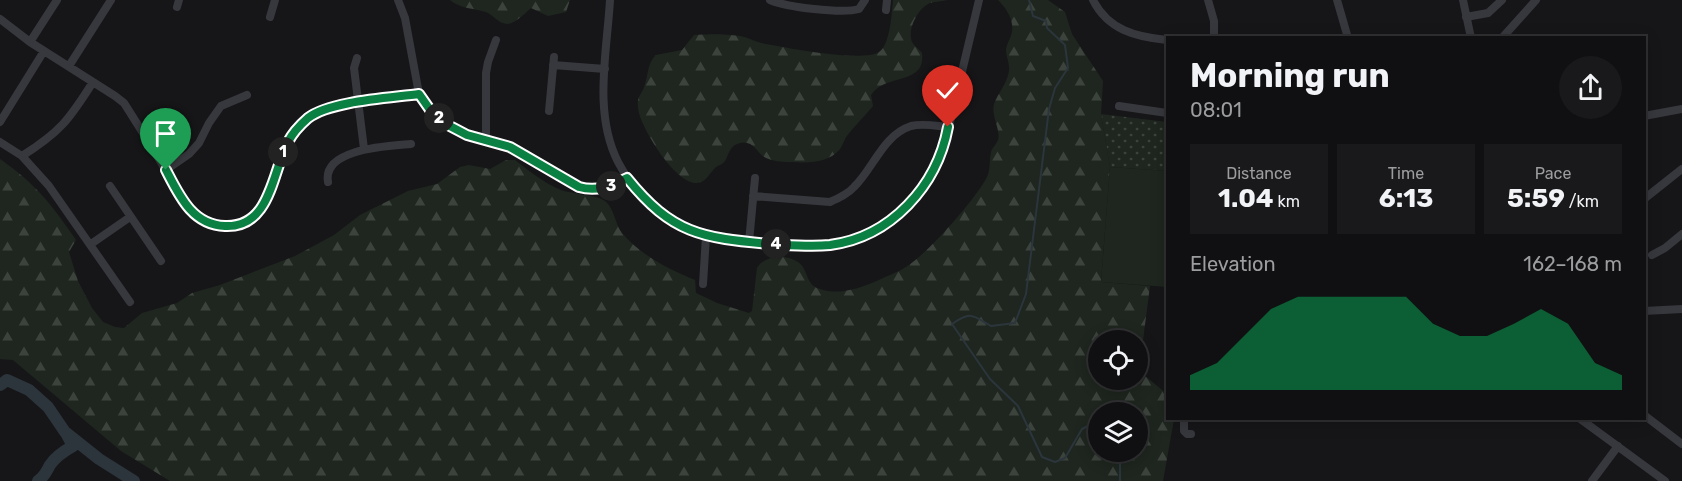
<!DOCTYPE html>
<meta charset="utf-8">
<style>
body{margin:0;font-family:Rubik,sans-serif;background:#19191b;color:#f1f3f6;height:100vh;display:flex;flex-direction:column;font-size:22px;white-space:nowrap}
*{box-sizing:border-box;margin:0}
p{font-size:20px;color:#9c9d9f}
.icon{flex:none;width:33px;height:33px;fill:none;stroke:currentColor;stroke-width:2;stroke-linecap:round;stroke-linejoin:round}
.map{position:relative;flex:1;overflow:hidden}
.drawer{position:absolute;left:1166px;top:36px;width:480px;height:384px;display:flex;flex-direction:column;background:#101012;border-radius:0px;box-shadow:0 3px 15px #0003,0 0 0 2px #303032}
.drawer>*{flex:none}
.buttons{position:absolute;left:1088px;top:330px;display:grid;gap:12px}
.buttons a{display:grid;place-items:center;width:60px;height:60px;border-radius:50%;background:#101012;box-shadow:0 3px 15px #0003,0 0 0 2px #303032;font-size:30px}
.pin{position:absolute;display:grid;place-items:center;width:51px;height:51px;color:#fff;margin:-62px -26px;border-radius:50% 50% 50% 0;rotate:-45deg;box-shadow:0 0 6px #0007}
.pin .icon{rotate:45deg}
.km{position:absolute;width:30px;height:30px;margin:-15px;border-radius:50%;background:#222;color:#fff;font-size:16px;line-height:30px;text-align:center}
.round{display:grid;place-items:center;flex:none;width:63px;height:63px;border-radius:32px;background:#19191b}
.headline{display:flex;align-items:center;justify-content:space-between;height:102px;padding:0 24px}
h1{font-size:33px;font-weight:700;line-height:45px}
.stats{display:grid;grid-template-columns:repeat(3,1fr);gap:9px;height:102px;padding:6px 24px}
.stats div{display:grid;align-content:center;border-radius:0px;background:#19191b;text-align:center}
.stats b{font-size:26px;font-weight:700}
.stats small{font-size:16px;font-weight:400}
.stats p{font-size:16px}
.chart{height:168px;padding:12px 24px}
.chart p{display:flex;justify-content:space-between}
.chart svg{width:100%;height:108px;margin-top:6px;fill:#0b8043;opacity:.7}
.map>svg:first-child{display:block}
.grass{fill:url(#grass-dots)}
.forest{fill:url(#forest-firs);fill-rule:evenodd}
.pitch{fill:#1e261f}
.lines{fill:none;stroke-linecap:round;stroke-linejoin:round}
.stream{stroke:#2c353c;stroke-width:2}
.river{stroke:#2c353c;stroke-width:12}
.minor{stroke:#37383d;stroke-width:8}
.route-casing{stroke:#fff;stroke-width:12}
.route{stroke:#0b8043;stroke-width:8}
</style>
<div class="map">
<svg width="1682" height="481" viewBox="0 0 1682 481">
<defs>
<pattern id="grass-dots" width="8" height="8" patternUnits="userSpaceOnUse" patternTransform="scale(1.5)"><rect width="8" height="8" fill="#1e261f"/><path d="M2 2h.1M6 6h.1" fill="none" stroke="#3c433d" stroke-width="1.8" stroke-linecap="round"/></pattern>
<pattern id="forest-firs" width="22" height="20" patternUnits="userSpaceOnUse" patternTransform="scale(1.5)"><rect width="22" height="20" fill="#1e261f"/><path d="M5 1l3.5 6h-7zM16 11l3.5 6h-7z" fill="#3c433d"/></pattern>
</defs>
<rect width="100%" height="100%" fill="#161618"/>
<path class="grass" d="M1101,114L1167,122V171L1110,167Z"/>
<path class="forest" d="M450,0H570L566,12L548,16L531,8C525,13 515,24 507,24C498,23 493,15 486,12C473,8 461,9 450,0Z
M893,0H947C941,2 933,1 928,4C917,10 907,30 912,42C914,46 919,49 922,53C926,86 885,73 871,95L873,106C865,116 854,126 846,137C844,141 842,146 840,149C829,163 809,163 793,162C784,162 775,162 766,158C757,154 754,140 740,143C731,145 729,152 726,159C724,164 719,165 716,167C709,173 706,184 695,183C674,181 644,132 639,113C635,94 642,97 645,84C649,72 647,64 656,55L682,50L694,35C709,34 724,34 740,36C747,37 754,41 761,43C783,47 862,63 879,52C890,46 892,12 893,0Z
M998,0H1048L1065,12L1072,34L1103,81L1101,114L1110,167L1101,282L1150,286L1139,371L1167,394V418L1174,419L1163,481H170L121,451L13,360L0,359V159C36,184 52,205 76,240L69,252L78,281L92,308L103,322L115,327L124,328L142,313L177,303L192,293L220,285L295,256L334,235L360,215L408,191L437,184L460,167L469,165L490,169L506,160H515C529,171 544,183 561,190C572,194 597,195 605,201C614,208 615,224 622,233C640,255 670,270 695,280L696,293L717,303L749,313L752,311L757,268C764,255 787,254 798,262C809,270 805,285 820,289C846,298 876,281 899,271C922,261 973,202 986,179C991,170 989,162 991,152C992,148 996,145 998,140C1001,130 991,116 994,104C998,93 1007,84 1009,71C1010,63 1006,57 1006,49C1007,43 1011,38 1012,32C1014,19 1006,8 998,0ZM1098,340H1137V380H1098ZM1098,412H1137V452H1098Z"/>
<path class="pitch" d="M1110,167L1167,171V287L1101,282Z"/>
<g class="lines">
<path class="stream" d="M1029,0L1033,16L1046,21L1047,28L1065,45L1068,68L1055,88L1049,109L1026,294L1015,323L991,326C972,315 971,311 952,324L990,379L1018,406L1042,457L1055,462L1065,458L1082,429L1098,421
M1120,481V462L1125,452"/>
<path class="river" d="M0,385L7,380L29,390L48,407L65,432L99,459L134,481
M38,481C45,476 46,472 50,465C56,456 64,451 73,446L66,433"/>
<path class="minor" d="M398,0L405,18L419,94L433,114L446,124L467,135L510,146L526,154L579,187C597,192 611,186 627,178
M610,0C607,52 593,113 618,162C636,197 667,225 706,236C725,241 745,242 764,243C787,245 810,248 833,244C889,234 927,195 945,143L979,0
M770,0C786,7 842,14 859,9L865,0
M1093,0C1108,30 1136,37 1167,40
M1208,0L1214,21V38
M1337,0L1348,38
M1463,0L1471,38
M177,7L179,0
M886,10L887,0
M270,17L275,0
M1466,17L1488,13L1502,0
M0,19L30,42L115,96L124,103C138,125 152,147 165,169C172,181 177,195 185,205C210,238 254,231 269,194C281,166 283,133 312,115C333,102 392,98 419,94
M1502,38L1536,0
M30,42L57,0
M357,58L354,68L364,149
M553,65L605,69
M69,66L111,0
M1119,106L1167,113
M549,111L554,57
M1644,116L1682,109
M0,122L44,51
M486,140V73L488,62L496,40
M0,142L22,156L49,186L130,302
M22,156C60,132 69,120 93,82
M166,170L189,154L199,143L209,123L221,106L247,95
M328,182C322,148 390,146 411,144
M110,186L161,261
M753,196L830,202C839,198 848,194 854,187C873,169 883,135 911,126C923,123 936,126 948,127
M1644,199L1682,169
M749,242L755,178
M91,244L130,217
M1652,255L1665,248L1682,234
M703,284L706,236
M1644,311L1682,309
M1644,415L1682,444
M1184,418V431L1187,434H1191
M1579,418L1665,481
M1592,481L1618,446"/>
</g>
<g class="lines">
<g class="route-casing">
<path id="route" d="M166,170C179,195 192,225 225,226C271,228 272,172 288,142C293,132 300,125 308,118C330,101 390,98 419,94L433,114L446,124L467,135L510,147L579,187C597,192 611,186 627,178C672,234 702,238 770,244C790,245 810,247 830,245C891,237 937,186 948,127"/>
</g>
<use href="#route" class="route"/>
</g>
</svg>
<div class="buttons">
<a><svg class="icon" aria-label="locate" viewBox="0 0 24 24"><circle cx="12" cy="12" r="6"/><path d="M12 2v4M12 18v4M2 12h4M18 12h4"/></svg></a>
<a><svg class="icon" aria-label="layers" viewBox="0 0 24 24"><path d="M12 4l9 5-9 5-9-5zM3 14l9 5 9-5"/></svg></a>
</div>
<div class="pin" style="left:166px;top:170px;background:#1e9e55"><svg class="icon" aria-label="arrive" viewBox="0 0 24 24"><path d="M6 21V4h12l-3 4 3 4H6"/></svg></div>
<div class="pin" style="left:948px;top:127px;background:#d93025"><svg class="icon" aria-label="check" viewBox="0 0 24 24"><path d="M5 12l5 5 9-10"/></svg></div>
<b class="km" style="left:283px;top:152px">1</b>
<b class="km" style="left:439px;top:118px">2</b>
<b class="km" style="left:611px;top:186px">3</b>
<b class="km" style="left:776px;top:244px">4</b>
<section class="drawer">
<div class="headline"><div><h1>Morning run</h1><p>08:01</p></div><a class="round"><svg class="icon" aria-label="share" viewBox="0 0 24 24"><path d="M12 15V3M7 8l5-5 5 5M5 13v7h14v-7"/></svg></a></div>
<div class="stats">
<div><p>Distance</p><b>1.04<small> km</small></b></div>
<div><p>Time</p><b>6:13</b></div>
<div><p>Pace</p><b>5:59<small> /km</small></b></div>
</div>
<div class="chart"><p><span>Elevation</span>162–168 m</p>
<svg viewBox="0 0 160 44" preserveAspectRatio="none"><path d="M0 44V38L10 33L20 22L30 11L40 6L50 6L60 6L70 6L80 6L90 17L100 22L110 22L120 17L130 11L140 17L150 33L160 38V44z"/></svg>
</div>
</section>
</div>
